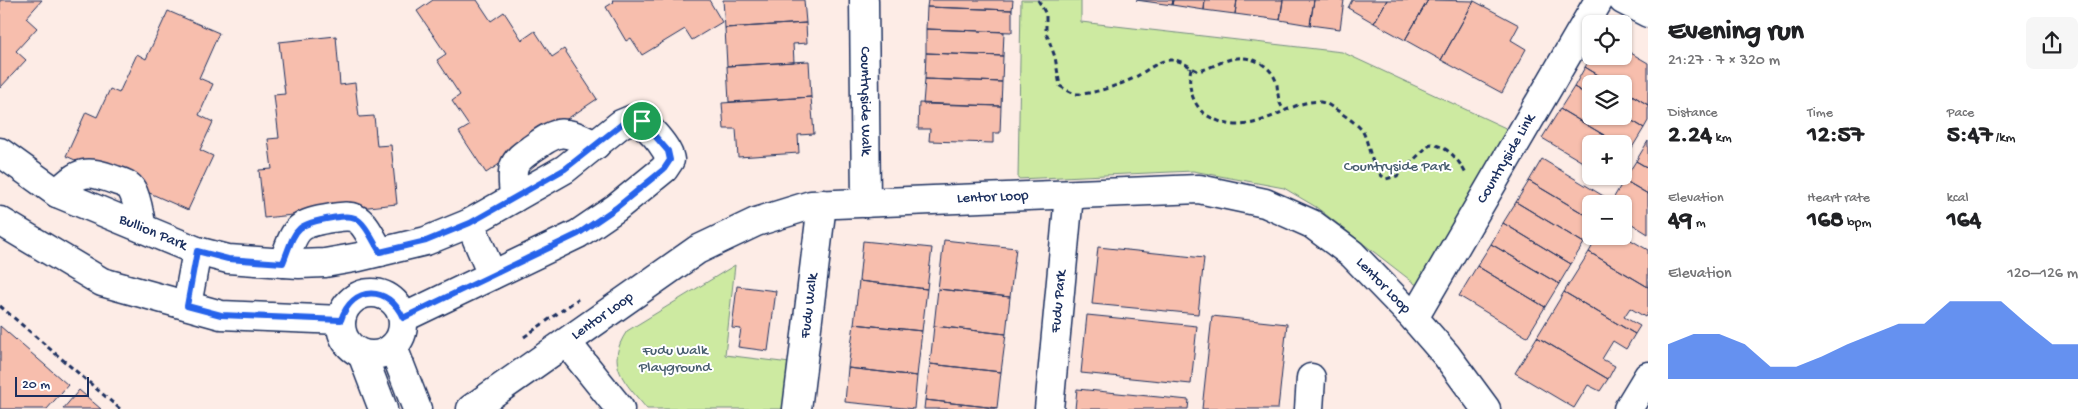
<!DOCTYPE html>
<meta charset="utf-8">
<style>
body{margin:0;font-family:"Gochi Hand",sans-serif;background:#f6f6f6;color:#202124;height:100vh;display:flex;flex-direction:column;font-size:19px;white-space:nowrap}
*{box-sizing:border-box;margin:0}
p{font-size:16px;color:#757577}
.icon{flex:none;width:28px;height:28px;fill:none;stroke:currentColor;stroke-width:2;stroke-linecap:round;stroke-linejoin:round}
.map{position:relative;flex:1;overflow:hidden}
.details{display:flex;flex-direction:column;background:#fff;width:450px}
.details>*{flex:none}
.fabs{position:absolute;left:1582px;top:15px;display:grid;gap:10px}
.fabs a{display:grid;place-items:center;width:50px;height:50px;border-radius:8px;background:#fff;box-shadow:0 1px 4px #0004;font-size:25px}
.scale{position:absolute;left:15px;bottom:12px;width:74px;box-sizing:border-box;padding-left:5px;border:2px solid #1b2f5e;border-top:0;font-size:14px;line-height:18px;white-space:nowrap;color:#1b2f5e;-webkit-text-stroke:4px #fff;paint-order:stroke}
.pin{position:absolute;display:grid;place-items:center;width:42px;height:42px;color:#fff;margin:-21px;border:2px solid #fff;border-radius:50%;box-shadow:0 1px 5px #0007}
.round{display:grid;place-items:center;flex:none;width:52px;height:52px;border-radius:8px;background:#f6f6f6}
.head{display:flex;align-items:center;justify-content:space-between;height:85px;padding:0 20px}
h1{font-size:28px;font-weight:800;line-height:38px}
.figures{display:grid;grid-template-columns:repeat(3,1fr);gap:8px;height:85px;padding:5px 20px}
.figures div{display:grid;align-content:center}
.figures b{font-size:25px;font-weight:800}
.figures small{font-size:14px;font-weight:400}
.figures p{font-size:14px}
.chart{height:140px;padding:10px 20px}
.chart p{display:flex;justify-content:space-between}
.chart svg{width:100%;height:90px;margin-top:5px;fill:#2563eb;opacity:.7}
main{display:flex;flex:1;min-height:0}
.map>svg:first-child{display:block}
.green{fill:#cdeaa1;stroke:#748c80}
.building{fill:#f7bead;stroke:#1b2f5e}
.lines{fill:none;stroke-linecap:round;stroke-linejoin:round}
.minor-casing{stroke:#1b2f5e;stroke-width:31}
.path{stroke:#1b2f5e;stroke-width:3;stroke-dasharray:5 4;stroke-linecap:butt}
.minor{stroke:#fff;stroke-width:28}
.route-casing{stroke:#fff;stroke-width:10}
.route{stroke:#2563eb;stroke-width:6}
.labels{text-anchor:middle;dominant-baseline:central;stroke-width:4;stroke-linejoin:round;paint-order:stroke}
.street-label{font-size:15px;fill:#1b2f5e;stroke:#fff}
.park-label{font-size:15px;fill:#485e6f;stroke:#fff}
</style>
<main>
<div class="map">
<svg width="1648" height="409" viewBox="0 0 1648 409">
<rect width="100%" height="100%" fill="#fdece6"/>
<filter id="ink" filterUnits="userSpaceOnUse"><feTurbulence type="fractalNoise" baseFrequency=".02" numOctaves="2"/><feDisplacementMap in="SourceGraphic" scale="10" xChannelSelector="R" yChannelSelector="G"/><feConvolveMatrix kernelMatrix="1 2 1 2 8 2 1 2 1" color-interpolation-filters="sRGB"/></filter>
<g filter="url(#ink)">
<path class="green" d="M1021,0H1081V22L1342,52L1512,131L1423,290L1316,207L1284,188L1193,171L1018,179Z
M735,265L725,355L798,364L793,409H647C625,382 604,365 627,331Z"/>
<path class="building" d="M0,0H42L26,18L37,28L16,51L26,60L0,88Z
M433,0H477L491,21L504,12L522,40L535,31L552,57L564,49L597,99L486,173L459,132L469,126L452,101L460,95L437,60L446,54L417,11Z
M612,0H709L722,22L692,40L685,29L642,55L631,38L626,41L606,7L614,2Z
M723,0H804L806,23L725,28Z
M928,0H1013L1012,10L927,7Z
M1136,0H1173L1172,5Z
M1173,0H1205L1204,10L1172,5Z
M1205,0H1237L1235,14L1204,10Z
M1237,0H1283L1280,20L1235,14Z
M1283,0H1314L1310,25L1280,20Z
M1314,0H1344L1340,29L1310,25Z
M1352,0H1387L1374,23L1348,8Z
M1387,0H1428L1405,40L1374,23Z
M1428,0L1474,1L1441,60L1405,40Z
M1474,1L1519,25L1511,40L1526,49L1502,93L1441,60Z
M927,7L1012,10V32L926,29Z
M168,11L219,33L199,78L213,84L199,115L213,122L200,150L213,156L188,210L66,156L86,112L97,117L110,89L119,93L137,54L146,59Z
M806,23L807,43L793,44L794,62L727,66L725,28Z
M926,29L1004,32L1003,56L926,53Z
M336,36L340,85L355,83L359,117L374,116L377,146L391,145L397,204L264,218L259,170L272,169L268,139L279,138L274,95L285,94L279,42Z
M1624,49L1648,63V105L1624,90V84H1613L1585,67L1592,56H1624Z
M926,53L1003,56L1002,82L925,79Z
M809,61L811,97L729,102L727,66Z
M1585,67L1613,84H1591V97L1574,87Z
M925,79L1002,82L1001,106L923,104Z
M1574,87L1591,97V116H1624L1644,128L1630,151L1624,147V144H1619L1560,109Z
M1624,90L1648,105V121L1644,128L1624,116Z
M811,97L814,134L798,135L799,153L738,157L736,129H724L722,103Z
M919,103L1001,106L1000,133H993V143L929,141L930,129H918Z
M1560,109L1619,144H1591V167L1542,138Z
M1648,141V168L1636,161Z
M1624,147L1630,151L1624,161Z
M1542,159L1610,200L1608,204H1591V218L1529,181Z
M1636,161L1648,168V194L1624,180Z
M1624,180L1648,194V234L1624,219V204H1610Z
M1529,181L1591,218V231L1584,243L1516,202Z
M1516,202L1584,243L1571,264L1503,223Z
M1503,223L1571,264L1559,284L1491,244Z
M1598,236H1624L1648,250V287L1589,252Z
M944,240L1016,248L1010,297L938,289Z
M863,241L932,248L927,289L859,281Z
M1491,244L1559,284L1545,307L1477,266Z
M1098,247L1204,258L1198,314L1092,304Z
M1589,252L1648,287V312L1645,317L1630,308L1624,317L1640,326L1635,334L1564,292Z
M1477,266L1545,307L1527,337L1459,296Z
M859,281L927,289L922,331L854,324Z
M737,286L776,291L768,351L738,347L741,329L732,328Z
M938,289L1010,297L1006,334L934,326Z
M1564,292L1635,334L1626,349L1613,341L1602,359L1615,366L1608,379L1537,337Z
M1087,315L1197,326L1191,384L1081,373Z
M1212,316L1287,324L1278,409H1202Z
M854,324L922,331L917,376L848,368Z
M0,326L68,385L47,409H0Z
M934,326L1006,334L1001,372L930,364Z
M1537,337L1608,379L1600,391L1588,385L1574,408L1515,373Z
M930,364L1001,372L997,408L925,400Z
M848,368L917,376L914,409L845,402Z
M1077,389L1189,400L1188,409H1075Z
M79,390L101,409H63Z
M925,400L997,408V409H924Z"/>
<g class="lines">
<g class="minor-casing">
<g id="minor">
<path id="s1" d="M864,0L866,203"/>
<path d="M1623,0L1648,13"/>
<path id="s2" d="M0,152L57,193L197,251L228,259L299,264L325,263L359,257L426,241L470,223L565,169L621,124L633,119C644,119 669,149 670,160L664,169L616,208L578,234L403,318"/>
<path d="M57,193C80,171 85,169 115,180C121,182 129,184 132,190C138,200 139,216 142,228"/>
<path d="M514,198C514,189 511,176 514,167C517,158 526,153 533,148C562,127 564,131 596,145"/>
<path d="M0,221L102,282L221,315L341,320"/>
<path d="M470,223L492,275"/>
<path d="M283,263C296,229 294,224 332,218C339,217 348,215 355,218C366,223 373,242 380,252"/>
<circle cx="372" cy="324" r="31"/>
<path d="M187,305L197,251"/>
<path id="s3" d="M1414,318L1599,0"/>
<path d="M567,343L620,409"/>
<path d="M393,347L417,409"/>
<path d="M362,354L383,409"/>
<path id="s4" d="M471,409L697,250L756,222L811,205L1199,189L1265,203L1312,224L1352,254L1414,318L1447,356L1486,409"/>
<path id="s5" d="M797,409L822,204"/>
<path id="s6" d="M1049,409L1069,195"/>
<path d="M1309,409L1311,378"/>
<path d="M1628,409L1648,376"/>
</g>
</g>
<path class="path" d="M1038,0L1046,14V32L1055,57L1060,86C1065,89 1071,93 1077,94C1091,95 1127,83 1139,75C1147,70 1160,60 1170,60C1180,59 1189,67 1198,71C1209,69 1220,62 1231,59C1250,54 1273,65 1277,85C1278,93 1278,105 1285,110
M1191,68C1188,82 1190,96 1199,108C1203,114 1208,116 1214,119C1258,142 1296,90 1327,104C1334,108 1360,125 1363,132C1370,145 1370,169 1386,179L1397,176L1430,144C1448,146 1458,159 1466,174H1468
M0,306L120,409
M524,337L578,299"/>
<use href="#minor" class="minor"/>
</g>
</g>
<g class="lines" filter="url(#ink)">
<g class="route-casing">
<path id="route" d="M637,119L642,121L668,151L670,160L664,169L616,208L578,234L403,318C389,285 352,285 341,320L221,315L187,306L197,251L228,259L283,263C296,229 294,224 332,218C339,217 348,215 355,218C366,223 373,242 380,252L426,241L470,223L565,169L622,124L628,120Z"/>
</g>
<use href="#route" class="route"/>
</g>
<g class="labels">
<g class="street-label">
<text stroke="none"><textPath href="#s1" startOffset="101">Countryside Walk</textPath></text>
<text stroke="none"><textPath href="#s3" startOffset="184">Countryside Link</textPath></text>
<text stroke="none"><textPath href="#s4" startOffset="581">Lentor Loop</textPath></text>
<text stroke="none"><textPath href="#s2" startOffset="174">Bullion Park</textPath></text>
<text stroke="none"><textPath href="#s4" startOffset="1001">Lentor Loop</textPath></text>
<text stroke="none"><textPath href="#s6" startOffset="108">Fudu Park</textPath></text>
<text stroke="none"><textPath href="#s5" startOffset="104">Fudu Walk</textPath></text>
<text stroke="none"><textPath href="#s4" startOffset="161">Lentor Loop</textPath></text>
</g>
<g class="park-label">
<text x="1397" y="167">Countryside Park</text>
<text x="675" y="351">Fudu Walk<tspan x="675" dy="17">Playground</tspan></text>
</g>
</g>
</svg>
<div class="fabs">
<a><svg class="icon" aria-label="locate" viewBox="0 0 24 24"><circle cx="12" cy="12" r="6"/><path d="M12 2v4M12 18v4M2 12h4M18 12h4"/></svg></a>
<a><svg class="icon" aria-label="layers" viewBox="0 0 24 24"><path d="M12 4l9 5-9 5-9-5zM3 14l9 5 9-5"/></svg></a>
<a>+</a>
<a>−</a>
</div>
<div class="scale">20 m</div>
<div class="pin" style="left:642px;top:121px;background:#1e9e55"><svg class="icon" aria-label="arrive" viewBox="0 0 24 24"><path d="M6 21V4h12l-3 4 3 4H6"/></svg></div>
</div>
<section class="details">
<div class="head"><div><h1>Evening run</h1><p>21:27 · 7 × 320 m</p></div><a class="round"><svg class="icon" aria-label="share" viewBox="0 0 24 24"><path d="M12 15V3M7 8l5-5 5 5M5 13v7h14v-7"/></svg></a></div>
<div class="figures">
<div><p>Distance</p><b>2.24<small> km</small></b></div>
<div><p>Time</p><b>12:57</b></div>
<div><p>Pace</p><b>5:47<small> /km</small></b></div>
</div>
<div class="figures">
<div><p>Elevation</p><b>49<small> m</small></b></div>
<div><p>Heart rate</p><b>168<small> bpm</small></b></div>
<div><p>kcal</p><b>164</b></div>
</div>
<div class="chart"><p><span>Elevation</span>120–126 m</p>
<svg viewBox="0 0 160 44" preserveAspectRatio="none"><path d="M0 44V27L10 22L20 22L30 27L40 38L50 38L60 33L70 27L80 22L90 17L100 17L110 6L120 6L130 6L140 17L150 27L160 27V44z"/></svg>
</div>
</section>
</main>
